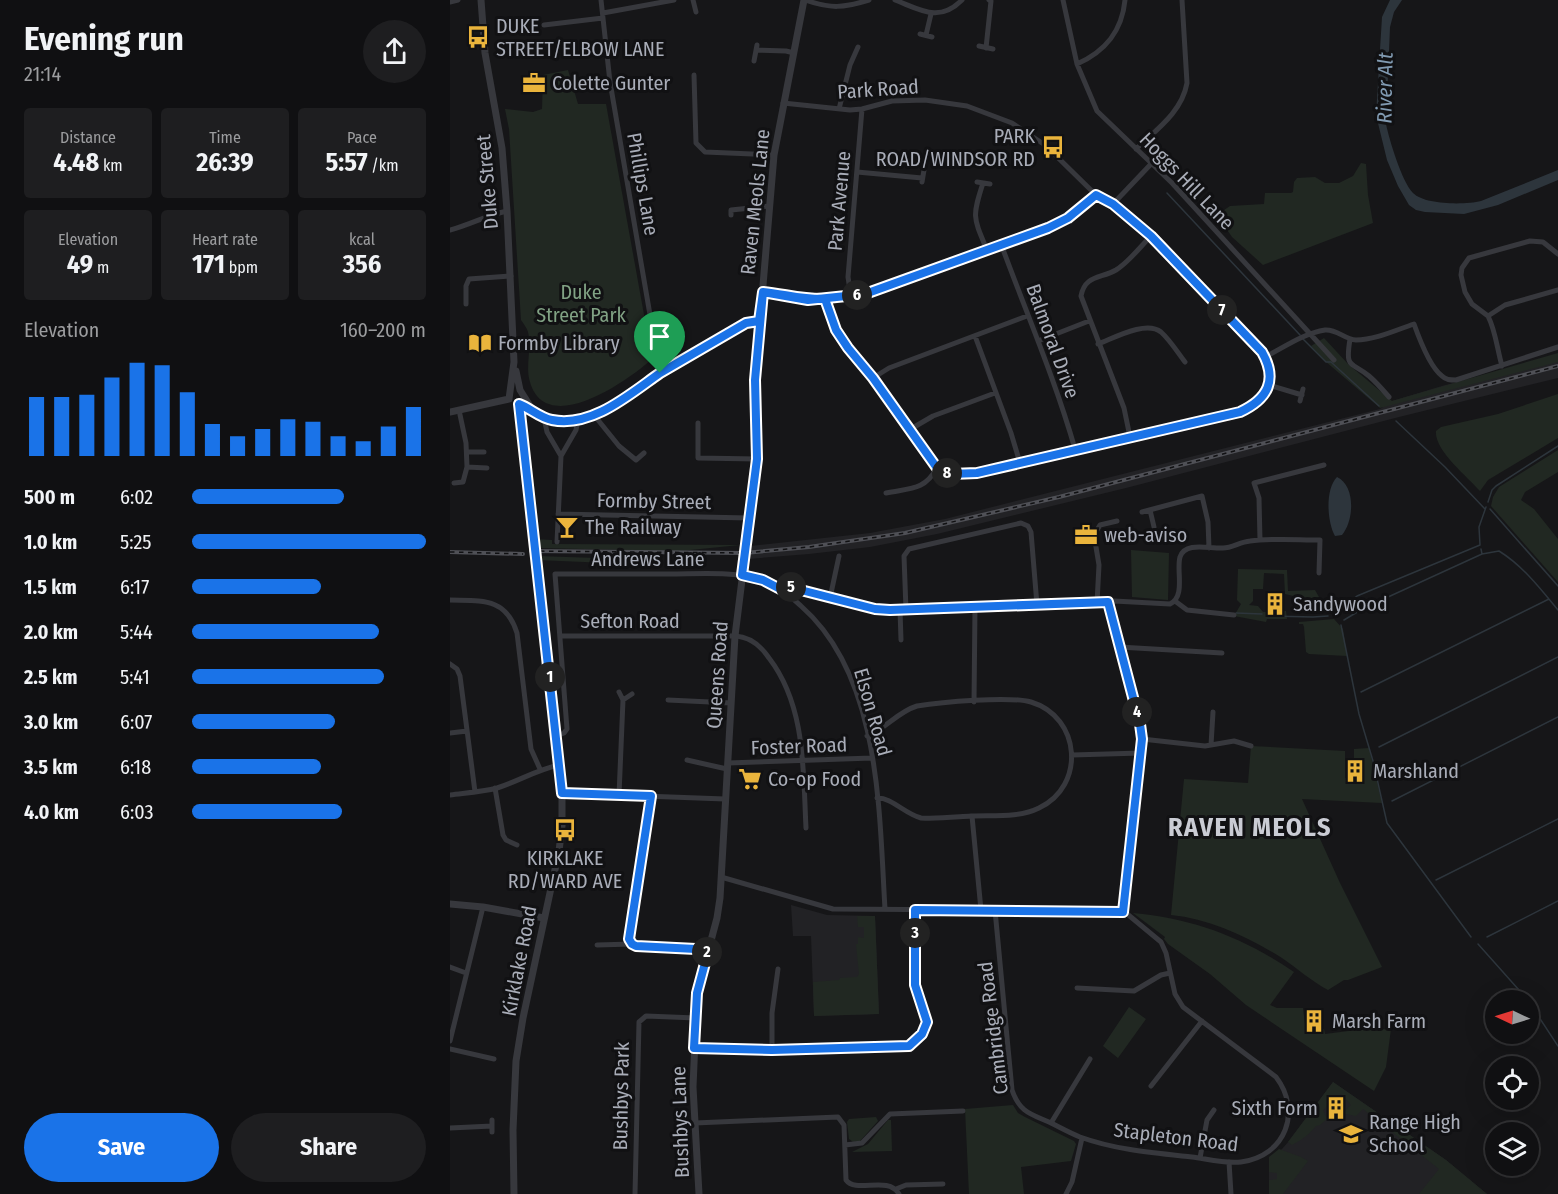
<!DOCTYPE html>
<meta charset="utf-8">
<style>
body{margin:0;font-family:"Fira Sans Condensed",sans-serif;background:#1e1e20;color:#f1f3f6;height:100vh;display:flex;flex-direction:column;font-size:22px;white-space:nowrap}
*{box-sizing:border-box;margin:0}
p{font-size:20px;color:#9c9d9f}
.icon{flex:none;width:33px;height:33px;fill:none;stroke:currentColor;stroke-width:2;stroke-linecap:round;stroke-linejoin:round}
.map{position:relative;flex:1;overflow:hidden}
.side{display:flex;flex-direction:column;background:#101012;width:450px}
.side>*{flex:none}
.needle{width:39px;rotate:274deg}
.buttons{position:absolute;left:1035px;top:990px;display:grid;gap:12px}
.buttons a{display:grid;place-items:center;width:54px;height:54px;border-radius:50%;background:#101012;box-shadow:0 6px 24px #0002,0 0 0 2px #303032;font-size:30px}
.pin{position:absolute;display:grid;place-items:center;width:51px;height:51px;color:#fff;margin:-62px -26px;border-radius:50% 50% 50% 0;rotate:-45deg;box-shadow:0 0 6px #0007}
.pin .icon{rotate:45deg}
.km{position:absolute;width:30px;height:30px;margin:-15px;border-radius:50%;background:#222;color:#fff;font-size:16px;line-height:30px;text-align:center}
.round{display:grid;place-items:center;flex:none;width:63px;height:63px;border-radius:32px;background:#1e1e20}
.summary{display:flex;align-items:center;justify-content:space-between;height:102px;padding:0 24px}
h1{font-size:33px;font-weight:700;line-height:45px}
.stats{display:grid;grid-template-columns:repeat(3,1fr);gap:9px;height:102px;padding:6px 24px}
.stats div{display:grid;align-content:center;border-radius:6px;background:#1e1e20;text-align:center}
.stats b{font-size:26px;font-weight:700}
.stats small{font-size:16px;font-weight:400}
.stats p{font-size:16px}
.chart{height:168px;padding:12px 24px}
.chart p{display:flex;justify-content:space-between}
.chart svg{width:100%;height:108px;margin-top:6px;stroke:#1a73e8;stroke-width:6}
.primary-button{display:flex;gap:12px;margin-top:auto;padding:12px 24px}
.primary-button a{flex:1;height:69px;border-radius:36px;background:#1a73e8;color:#fff;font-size:24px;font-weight:700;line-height:69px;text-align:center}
.primary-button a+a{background:#1e1e20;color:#f1f3f6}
ul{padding:0 24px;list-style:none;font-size:20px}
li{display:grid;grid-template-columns:96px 72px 1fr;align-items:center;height:45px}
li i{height:15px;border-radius:8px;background:#1a73e8}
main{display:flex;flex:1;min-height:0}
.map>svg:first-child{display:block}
.built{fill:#222225}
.green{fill:#212822}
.water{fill:#2d353c}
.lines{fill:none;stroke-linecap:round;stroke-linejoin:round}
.stream{stroke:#2d353c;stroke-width:1.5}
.minor{stroke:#37383d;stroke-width:5}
.tertiary{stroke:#37383d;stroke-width:7}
.rail-casing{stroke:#4f5056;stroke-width:4}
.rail{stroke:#111113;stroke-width:1.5;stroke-dasharray:4.5;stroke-linecap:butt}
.tertiary-bridge{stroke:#37383d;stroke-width:7}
.route-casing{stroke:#fff;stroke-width:12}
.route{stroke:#1a73e8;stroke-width:8}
.labels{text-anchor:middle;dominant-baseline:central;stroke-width:6;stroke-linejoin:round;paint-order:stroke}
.poi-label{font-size:20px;fill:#a9adb8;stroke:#111113;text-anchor:start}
.street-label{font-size:20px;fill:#a9adb8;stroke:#111113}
.park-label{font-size:20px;fill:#81a284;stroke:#111113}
.water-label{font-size:21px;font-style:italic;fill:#819ab1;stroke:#111113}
.district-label{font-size:26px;font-weight:bold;letter-spacing:1.5px;fill:#caccd4;stroke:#111113}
</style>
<main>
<section class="side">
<div class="summary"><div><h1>Evening run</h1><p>21:14</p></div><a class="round"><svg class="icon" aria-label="share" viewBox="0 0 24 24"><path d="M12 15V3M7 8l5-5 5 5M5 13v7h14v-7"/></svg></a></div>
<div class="stats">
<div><p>Distance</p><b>4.48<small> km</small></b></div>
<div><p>Time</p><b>26:39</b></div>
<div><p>Pace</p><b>5:57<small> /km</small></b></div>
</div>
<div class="stats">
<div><p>Elevation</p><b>49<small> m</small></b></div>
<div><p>Heart rate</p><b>171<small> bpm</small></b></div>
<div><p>kcal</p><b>356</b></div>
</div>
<div class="chart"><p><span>Elevation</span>160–200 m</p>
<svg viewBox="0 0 160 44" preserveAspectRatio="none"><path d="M5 44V20M15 44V20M25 44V19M35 44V12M45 44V6M55 44V7M65 44V18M75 44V31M85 44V36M95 44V33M105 44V29M115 44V30M125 44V36M135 44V38M145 44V32M155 44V24"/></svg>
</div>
<ul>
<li><b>500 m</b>6:02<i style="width:65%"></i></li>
<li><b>1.0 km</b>5:25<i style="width:100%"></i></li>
<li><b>1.5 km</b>6:17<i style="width:55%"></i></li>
<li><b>2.0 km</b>5:44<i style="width:80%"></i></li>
<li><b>2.5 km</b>5:41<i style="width:82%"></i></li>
<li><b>3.0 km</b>6:07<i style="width:61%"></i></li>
<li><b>3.5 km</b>6:18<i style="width:55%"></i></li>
<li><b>4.0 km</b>6:03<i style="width:64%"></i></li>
</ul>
<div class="primary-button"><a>Save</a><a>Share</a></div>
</section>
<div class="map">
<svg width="1108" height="1194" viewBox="0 0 1108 1194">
<rect width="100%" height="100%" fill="#161618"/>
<path class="built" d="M1108,356V378L949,417L676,488L487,534L420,547L359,554L298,559L300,546L420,533L495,519L930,409L942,401L992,386Z
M341,905L377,915L425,916L429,1014L364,1016L361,936H343Z
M883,1082L996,1160L1037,1194H819V1157L832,1149L839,1141Z"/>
<path class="green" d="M118,70L128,104H156L202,359C178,381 96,438 80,382C75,367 82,348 78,332C77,328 73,323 71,320L59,129L55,109L83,112L92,109L93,75Z
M911,163L916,164L918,195L923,223L813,265L782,237L767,215L780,206L814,204L815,193H841L843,192L844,182L847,178L865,177L875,183H889L903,176Z
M874,338L898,364L942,401L1108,353V362L930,408L875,361L861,346Z
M1108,394V438L1038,480L1030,491C1018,477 984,450 986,431L991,427L1048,414Z
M1108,450V472L1075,492L1071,500L1084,509L1108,539V582L1041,506L1043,497L1049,487Z
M85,539L102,540V544L290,545L230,551L86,548Z
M681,550L719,553L718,600L682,597Z
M87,556L208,560V561L158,563L87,560Z
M788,569L837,570L838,591L865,590L874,606L872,607L858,606L850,609L849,607L859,604L860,600L835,594L834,574L814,573L813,589H803V601L799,605L808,606L813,612L836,611L837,619H817L816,622L784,616L791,604L787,600Z
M884,619L893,629L897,656L859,654L856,652L854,627L853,624H849V622Z
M801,746L895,751V778L907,779L909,768L904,763V749L919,748L932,803L852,799L890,883L932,967L898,980H894L878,990C861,981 847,968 832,958C798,937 761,919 721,915L734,779L798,783Z
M683,913C745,919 792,937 844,972L820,1005L827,1008H853L856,1032L874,1029L875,1034L906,1030L941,1029L936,1067L924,1091L796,1005L760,974L718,944L714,939L715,937Z
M407,916H425L429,1014L364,1016L363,982L389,980L390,978L407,977L409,974L406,944H408V937L414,938V927H408Z
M679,1007L696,1019L668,1058L653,1046Z
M883,1082L996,1160L1037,1194H969L989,1169L913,1109L906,1116L896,1114L888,1117L901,1105L891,1094L873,1110L877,1119L870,1125L866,1126C857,1136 855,1138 842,1145L838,1142Z
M563,1105L568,1113L575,1117L624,1141L626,1144L621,1161L571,1167L574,1194H519L515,1109Z
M426,1117L428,1121L410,1141L403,1142L399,1139L397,1122L399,1119Z
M438,1120H441L442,1151L402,1152L418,1144Z
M829,1149L851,1157L858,1161L833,1194H819V1180L827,1179V1173L819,1172V1157Z"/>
<path class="water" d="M940,0H952L944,12L940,27L936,124C939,139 952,182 963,193C975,205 1015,205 1031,201L1108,170V180L1048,205L1014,214L975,212L966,210L959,205L948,186L937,160L926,115L932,17Z
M887,477C906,486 904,521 892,535L885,536C877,522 875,489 887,477Z"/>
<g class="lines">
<path class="stream" d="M717,193L850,335
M853,339L876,362H881L929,406
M946,421L995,467L1035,509
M1038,502L1042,490L1046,486L1108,446
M1040,509L1108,586
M1031,549L1032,554L1049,551C1073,566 1090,588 1108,610
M786,613L812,614
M883,614L907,596L1030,545L1029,527L1036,507
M817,616L863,617L878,616
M894,620L914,608L1032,554
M891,625L909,714L923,761L937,823L1021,937
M911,692L1099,599
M929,747L1108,657
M942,801L1108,717
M986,880L1108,819
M1037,937L1108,901
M1028,944L1078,1000
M1079,1002L1108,1046"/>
<path class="minor" d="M151,0L160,82L210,373
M243,0L246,12
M355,0C381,9 393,8 419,0
M445,0C471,10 489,23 512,0
M613,0L627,64L647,111L722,183L884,360
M0,2L8,0
M153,13L224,0
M94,25L153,18
M470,34L482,37
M476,35L481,14
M529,46L543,49
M536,48L541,1L539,0
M306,50L336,51L344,53
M304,61L307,45
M627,64C656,51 672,31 675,0
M244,75L246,143L255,152L324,155
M333,103L400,110L412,109L442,101L475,100L517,106L562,123L595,145L646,195L663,204L701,236L812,352C828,380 818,399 790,412L527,473C509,476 494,476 481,461L423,378L398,348L386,330L375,299
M389,109L400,65L408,47
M686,149C706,130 732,112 737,83L732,0
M407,172L472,178
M472,182L474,170
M527,182L540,184
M533,183C522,217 523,217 537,250
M663,204L701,164
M281,215V210L320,206
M0,230C20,225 37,215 57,211
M551,244C576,312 605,379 625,449
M313,292L358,300L415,294L598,228L619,218L646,195
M401,296L398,277L412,109
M16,304V286L19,279L61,276
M1038,316L1022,304L1015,292L1011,275L1012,268L1019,258L1080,241L1093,242L1108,254
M525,336L561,433L570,463
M900,339C895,370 901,361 919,376C926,382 933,390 939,397
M588,341L639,321
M648,344C664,338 696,320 711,332C720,340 728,353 735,362
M815,357C833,348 854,333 875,330C887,329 894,339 906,340C925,340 946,330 964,324C969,338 980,367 992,376C996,380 1000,380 1006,380L1108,347
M1052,366C1047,349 1046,332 1038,316L1055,305L1108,290
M423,378L439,368L577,316
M819,385L852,395
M850,401L853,389
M9,410L16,443L17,467L37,468
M144,415L169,446L186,460L194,453
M94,418L97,432L111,456L107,542
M248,423V458L307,459
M459,430L483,416L545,393
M680,437L674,408L631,296C635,275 650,279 666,270C679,262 690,247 701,236
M17,452H34
M111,456L126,430L128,420
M4,483L13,482L17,467
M436,493C460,488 474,491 487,468
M700,510L704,527
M692,512L752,496L758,522L759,548
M108,514L299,518
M810,540L809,498L804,483L874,465
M334,591L343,588L425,609L440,610L664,601L720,604C736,596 726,571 730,557C735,541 760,549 773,548C782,548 790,542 800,541C822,538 847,540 870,540L869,573
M380,598L389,556
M0,600C31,601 56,597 67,633L81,749L90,769
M725,601L737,610L784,615
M658,602L690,724L692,739L673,912
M647,603L649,565L644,535L650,525L667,521
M450,610L451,640
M456,610L454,556L459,549L571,523L578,526L581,532L587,605
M111,636H285C301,637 311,646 319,658C356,706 353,771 356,828
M669,647L772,653
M0,664L7,669L10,676L25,792
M169,692L173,700L182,694
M218,700L281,703
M524,702L525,607
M0,733L17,731
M106,736L114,733L117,729L105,574C143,574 181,574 219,574C250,574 284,571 314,580C328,585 340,596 351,606C431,676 429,811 435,909
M417,736C436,729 447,712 467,706C491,702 559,696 581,702C631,717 636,786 589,808C569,818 543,815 521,816C505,817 488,819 471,818C455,814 441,797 427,798
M692,739L755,746L761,745L763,712
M761,745L784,741L801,746
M622,755L691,753
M237,760L277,769
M278,763L422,758
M45,788L53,835L56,840L67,845
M112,793L275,799
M0,795C15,793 32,792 47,788C69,781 86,770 109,765
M169,795L173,700
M201,796L179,941L186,946L246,949L258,952
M522,816L531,910
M271,877L383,909L662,911L676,913L711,942L716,953L725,994L733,1007L826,1077C852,1111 836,1156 791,1162C776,1164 757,1159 742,1157C704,1153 666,1150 630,1137C620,1133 611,1128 601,1123C581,1114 570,1113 562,1090L545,910
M147,945L182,944
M0,967L16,973
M627,988L684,991L711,975L720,973
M0,1041L33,907
M0,1049L44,1059
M244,1049L322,1050L459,1046L472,1033L477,1022L465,985V910
M322,1050V1013L328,969
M701,1086L752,1021
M245,1123L388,1117L394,1125L396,1180C406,1194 438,1175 449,1194
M601,1123L640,1059
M0,1128L42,1126
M42,1132V1120
M395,1145L412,1143L440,1114L513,1111
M750,1158L757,1120L764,1110
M779,1162L781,1194
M446,1189L456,1185L493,1184
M185,1194L189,1022L196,1016L246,1018
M616,1194L622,1182L632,1138"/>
<path class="tertiary" d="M31,0L35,53L52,148L57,211L64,362L59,399
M66,371L70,390L82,409
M69,404L84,528
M70,404C79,410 91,418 102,420C142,428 178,394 209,374C226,362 245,352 264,341C278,332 292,322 309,321
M0,412L59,399
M0,904L33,907L94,918
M64,1194L63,1130L66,1061L73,1018L109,851L112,826V793L89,576
M249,1194L243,1087L247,993L267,918L270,898L285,636L307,459L305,380L324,155L354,0"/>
<g class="rail-casing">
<path id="rail" d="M81,551L294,553L359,547L455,533L609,497L1108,366
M0,552L73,554"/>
</g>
<use href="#rail" class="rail"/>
<path class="tertiary-bridge" d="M84,528L89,576"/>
</g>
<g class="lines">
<g class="route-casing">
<path id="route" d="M210,373C180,394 142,428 102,420C90,418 80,408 69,404L112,793L201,796L179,939L182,944L186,946L246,949L258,952L247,993L244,1048L322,1050L459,1046L472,1034L477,1022L465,985V910L673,912L692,739L690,724L658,602L440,610L425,609L343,588L334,591L313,580L292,575L307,459L305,380L313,292L358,300L415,294L598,228L618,218L646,195L663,204L701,236L812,352C828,380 818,399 790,412L527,473L501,474L487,468L423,378L398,348L386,330L375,299C354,300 334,294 313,292L309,321L296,323L210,373"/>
</g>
<use href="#route" class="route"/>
</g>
<defs>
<g id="bus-bare" transform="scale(1.8)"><path d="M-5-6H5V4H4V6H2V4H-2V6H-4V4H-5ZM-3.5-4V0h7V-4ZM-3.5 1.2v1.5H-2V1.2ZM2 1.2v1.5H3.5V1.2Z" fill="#eab43c" stroke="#111113" stroke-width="2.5" paint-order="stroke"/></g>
<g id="office-bare" transform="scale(1.8)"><path d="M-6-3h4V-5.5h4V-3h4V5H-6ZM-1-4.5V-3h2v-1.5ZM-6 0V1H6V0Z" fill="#eab43c" stroke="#111113" stroke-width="2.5" paint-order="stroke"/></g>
<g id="library-bare" transform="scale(1.8)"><path d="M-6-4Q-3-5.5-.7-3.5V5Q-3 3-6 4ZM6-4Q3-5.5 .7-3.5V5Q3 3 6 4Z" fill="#eab43c" stroke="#111113" stroke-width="2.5" paint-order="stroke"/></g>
<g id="bar-bare" transform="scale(1.8)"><path d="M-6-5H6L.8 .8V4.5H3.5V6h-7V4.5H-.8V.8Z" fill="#eab43c" stroke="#111113" stroke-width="2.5" paint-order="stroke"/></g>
<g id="building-bare" transform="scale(1.8)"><path d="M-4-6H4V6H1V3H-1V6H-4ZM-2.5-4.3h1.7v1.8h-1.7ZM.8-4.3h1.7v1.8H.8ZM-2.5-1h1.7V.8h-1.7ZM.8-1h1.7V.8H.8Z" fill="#eab43c" stroke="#111113" stroke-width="2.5" paint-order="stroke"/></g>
<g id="supermarket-bare" transform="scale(1.8)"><path d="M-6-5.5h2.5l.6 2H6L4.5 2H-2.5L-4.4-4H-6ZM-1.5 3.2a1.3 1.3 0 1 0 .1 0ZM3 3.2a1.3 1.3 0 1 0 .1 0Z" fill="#eab43c" stroke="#111113" stroke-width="2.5" paint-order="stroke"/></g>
<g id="school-bare" transform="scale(1.8)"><path d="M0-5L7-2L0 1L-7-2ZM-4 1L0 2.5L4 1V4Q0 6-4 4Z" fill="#eab43c" stroke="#111113" stroke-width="2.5" paint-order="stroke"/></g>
</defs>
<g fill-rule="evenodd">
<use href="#bus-bare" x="28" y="37"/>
<use href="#office-bare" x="84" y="83"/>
<use href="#bus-bare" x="603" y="147"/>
<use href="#library-bare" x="30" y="343"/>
<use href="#bar-bare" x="117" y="527"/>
<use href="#office-bare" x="636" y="535"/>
<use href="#building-bare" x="825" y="604"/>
<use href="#building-bare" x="905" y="771"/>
<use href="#supermarket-bare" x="300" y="779"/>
<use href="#bus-bare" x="115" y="830"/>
<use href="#building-bare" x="864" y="1021"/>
<use href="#building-bare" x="886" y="1108"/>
<use href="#school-bare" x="901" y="1134"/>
</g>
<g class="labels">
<g class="poi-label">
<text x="46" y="26">DUKE<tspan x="46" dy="23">STREET/ELBOW LANE</tspan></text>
<text x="102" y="83">Colette Gunter</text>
<text x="585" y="136" text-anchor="end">PARK<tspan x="585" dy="23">ROAD/WINDSOR RD</tspan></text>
<text x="48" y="343">Formby Library</text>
<text x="135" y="527">The Railway</text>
<text x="654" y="535">web-aviso</text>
<text x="843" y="604">Sandywood</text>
<text x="923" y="771">Marshland</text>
<text x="318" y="779">Co-op Food</text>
<text x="115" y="858" text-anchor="middle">KIRKLAKE<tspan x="115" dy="23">RD/WARD AVE</tspan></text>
<text x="882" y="1021">Marsh Farm</text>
<text x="868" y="1108" text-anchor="end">Sixth Form</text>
<text x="919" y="1122">Range High<tspan x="919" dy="23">School</tspan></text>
</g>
<g class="street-label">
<text transform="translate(428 89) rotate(-4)">Park Road</text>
<text transform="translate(737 181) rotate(46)">Hoggs Hill Lane</text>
<text transform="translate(37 182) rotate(-95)">Duke Street</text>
<text transform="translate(193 184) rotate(80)">Phillips Lane</text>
<text transform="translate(389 201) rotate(-85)">Park Avenue</text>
<text transform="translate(305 202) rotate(-84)">Raven Meols Lane</text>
<text transform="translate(603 341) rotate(70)">Balmoral Drive</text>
<text transform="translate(204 501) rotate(1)">Formby Street</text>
<text x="198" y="559">Andrews Lane</text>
<text x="180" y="621">Sefton Road</text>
<text transform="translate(267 675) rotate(-86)">Queens Road</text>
<text transform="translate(423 712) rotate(74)">Elson Road</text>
<text transform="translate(349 746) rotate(-2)">Foster Road</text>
<text transform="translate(69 961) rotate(-79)">Kirklake Road</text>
<text transform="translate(543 1028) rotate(-97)">Cambridge Road</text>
<text transform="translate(171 1096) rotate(-89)">Bushbys Park</text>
<text transform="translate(230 1122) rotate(-92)">Bushbys Lane</text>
<text transform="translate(726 1137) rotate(7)">Stapleton Road</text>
</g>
<g class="park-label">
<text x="131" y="292">Duke<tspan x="131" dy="23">Street Park</tspan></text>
</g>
<g class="water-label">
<text transform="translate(935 88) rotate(-89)">River Alt</text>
</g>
<g class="district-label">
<text x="800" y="827">RAVEN MEOLS</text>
</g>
</g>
</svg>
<div class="buttons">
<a><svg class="needle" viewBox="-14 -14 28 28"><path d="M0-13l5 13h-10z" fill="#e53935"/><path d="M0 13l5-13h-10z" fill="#9c9d9f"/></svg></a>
<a><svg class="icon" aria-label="locate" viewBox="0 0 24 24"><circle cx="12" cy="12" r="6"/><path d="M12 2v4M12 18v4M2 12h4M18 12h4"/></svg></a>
<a><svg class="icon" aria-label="layers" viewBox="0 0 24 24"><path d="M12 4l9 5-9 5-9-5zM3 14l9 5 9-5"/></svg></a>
</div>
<div class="pin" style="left:210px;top:373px;background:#1e9e55"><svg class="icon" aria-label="arrive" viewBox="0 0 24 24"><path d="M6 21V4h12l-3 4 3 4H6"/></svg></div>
<b class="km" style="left:100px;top:677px">1</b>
<b class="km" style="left:257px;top:952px">2</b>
<b class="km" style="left:465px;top:933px">3</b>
<b class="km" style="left:687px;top:712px">4</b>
<b class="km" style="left:341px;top:587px">5</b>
<b class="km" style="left:407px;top:295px">6</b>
<b class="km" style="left:772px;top:310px">7</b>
<b class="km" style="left:497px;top:473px">8</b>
</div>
</main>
